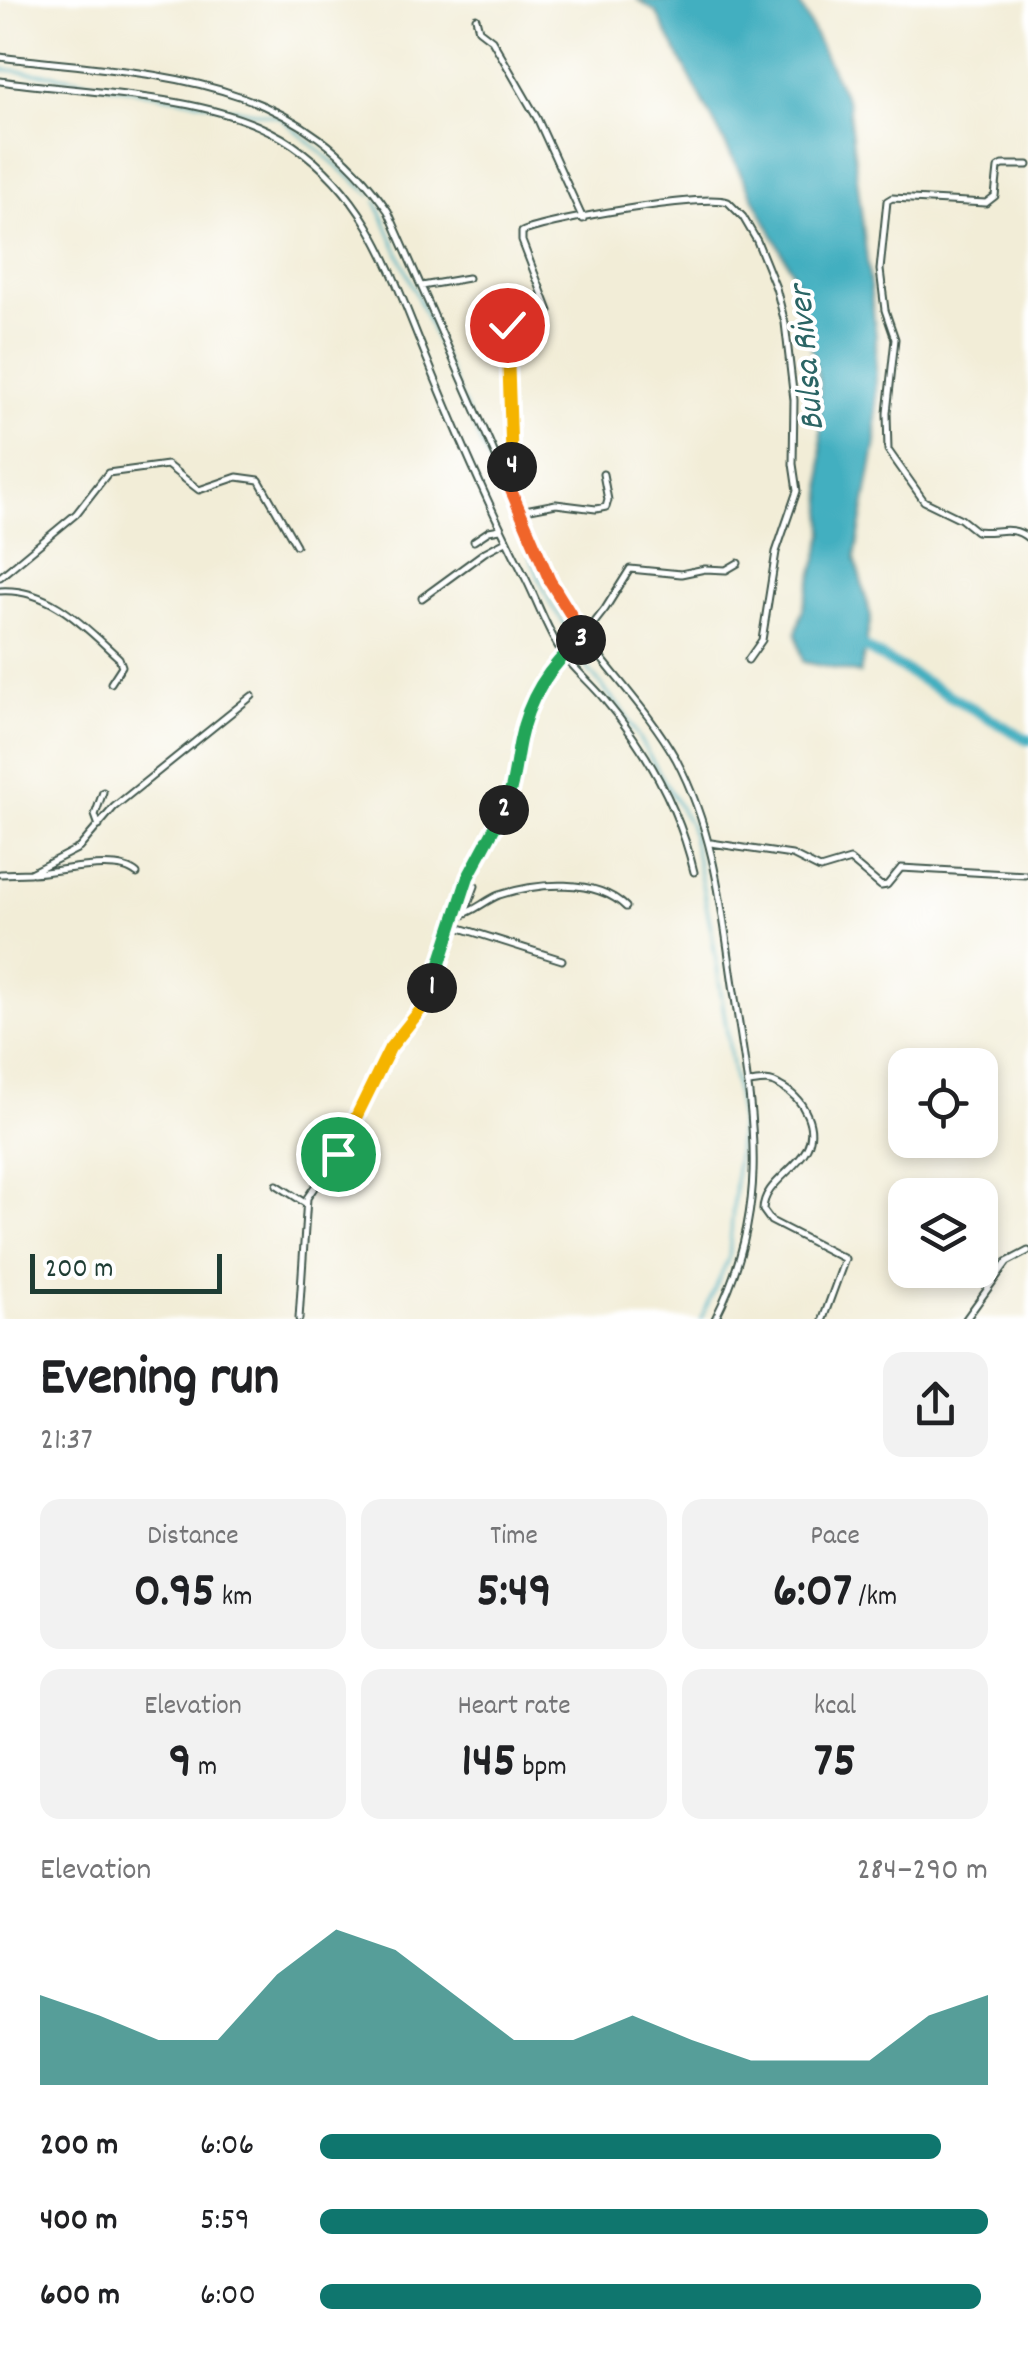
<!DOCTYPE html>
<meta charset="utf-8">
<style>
body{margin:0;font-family:Dekko,sans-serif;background:#f2f2f2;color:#202124;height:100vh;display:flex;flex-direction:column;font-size:38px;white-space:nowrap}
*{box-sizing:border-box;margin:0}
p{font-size:32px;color:#757577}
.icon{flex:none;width:55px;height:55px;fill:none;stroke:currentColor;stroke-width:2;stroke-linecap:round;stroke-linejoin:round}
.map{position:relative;height:1319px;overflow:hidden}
.details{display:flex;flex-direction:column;background:#fff;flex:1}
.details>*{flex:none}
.buttons{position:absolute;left:888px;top:1048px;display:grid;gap:20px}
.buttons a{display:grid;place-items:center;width:110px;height:110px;border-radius:20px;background:#fff;box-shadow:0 5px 15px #0003;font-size:50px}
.scale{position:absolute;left:30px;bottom:25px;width:192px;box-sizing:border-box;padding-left:10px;border:5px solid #1f3d34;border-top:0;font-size:28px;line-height:35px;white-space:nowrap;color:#1f3d34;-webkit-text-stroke:8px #fff;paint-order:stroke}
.pin{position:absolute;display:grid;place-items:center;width:85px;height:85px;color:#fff;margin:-42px;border:5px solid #fff;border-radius:50%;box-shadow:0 2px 10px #0007}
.km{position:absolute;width:50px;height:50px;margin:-25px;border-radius:50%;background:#222;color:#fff;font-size:28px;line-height:50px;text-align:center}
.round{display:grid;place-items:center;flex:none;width:105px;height:105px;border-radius:20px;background:#f2f2f2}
.overview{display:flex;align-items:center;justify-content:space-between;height:170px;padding:0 40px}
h1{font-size:55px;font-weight:700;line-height:75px}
.stats{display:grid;grid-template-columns:repeat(3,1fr);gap:15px;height:170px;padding:10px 40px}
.stats div{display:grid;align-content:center;border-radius:20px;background:#f2f2f2;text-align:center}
.stats b{font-size:50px;font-weight:700}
.stats small{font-size:28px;font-weight:400}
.stats p{font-size:28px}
.chart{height:280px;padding:20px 40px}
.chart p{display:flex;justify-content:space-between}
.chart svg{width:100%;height:180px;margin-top:10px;fill:#0f766e;opacity:.7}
ul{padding:0 40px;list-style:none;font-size:32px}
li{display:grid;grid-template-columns:160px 120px 1fr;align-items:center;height:75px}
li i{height:25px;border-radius:12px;background:#0f766e}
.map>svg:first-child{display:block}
.water{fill:#42afc0;stroke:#30767a;stroke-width:2.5}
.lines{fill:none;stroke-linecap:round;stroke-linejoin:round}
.stream{stroke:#42afc0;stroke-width:2.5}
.river{stroke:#42afc0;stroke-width:11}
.minor-casing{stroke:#3f574c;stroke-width:9}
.minor{stroke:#fff;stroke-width:5}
.split-1-casing{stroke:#fff;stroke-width:20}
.split-2-casing{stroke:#fff;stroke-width:20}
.split-3-casing{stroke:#fff;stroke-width:20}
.split-4-casing{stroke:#fff;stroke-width:20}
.split-5-casing{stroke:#fff;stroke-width:20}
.split-1{stroke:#f5b400;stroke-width:12}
.split-2{stroke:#22a559;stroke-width:12}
.split-3{stroke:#22a559;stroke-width:12}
.split-4{stroke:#f0652b;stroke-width:12}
.split-5{stroke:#f5b400;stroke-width:12}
.labels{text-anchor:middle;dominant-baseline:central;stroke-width:8;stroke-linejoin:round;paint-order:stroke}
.water-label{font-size:35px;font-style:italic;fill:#2b6565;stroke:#fff}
</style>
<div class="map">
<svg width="1028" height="1319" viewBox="0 0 1028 1319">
<rect width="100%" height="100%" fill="#fff"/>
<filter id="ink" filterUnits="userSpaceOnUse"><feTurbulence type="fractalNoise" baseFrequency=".01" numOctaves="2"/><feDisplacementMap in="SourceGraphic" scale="20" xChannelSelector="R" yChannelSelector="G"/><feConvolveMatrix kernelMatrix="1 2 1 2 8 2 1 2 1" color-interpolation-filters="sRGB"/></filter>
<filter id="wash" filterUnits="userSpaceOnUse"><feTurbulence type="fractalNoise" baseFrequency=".0048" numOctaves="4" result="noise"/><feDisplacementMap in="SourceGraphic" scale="40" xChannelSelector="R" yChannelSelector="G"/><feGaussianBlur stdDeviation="2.25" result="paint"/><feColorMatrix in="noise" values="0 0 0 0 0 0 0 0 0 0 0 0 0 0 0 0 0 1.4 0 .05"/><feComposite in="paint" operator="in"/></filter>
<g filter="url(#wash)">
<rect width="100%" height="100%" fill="#f2edd7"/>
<path class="water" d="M638,0H798L848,103L876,335V442L855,558L871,617L860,674L803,662L796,633L824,534L819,381L795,277L656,12Z"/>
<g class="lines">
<path class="stream" d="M0,69L54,75L280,117L371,195
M376,201L551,605L574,636
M578,657L623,711L690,825L712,933L740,1119L729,1257L701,1319"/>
<path class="river" d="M853,641L1028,740"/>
</g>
</g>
<g filter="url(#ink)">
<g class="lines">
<g class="minor-casing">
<path id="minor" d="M476,18L479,30L492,40L537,118L583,219
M0,57C152,76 291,70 388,211L556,593C589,653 643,700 676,759C713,829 721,901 732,978C750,1103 776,1199 715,1319
M0,81C89,94 219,93 293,145C371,199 392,275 427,359C457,433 489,507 526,579C538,603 548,632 563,654C575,670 591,683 604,699C646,749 679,808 694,872
M1028,165H1003L998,168L995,196L986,203L892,198L887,201L880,270L885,310L895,339L887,413L888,450L924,501L961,519L976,531C995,534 1012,524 1028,538
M422,286L468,278
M510,487L513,448L507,326L510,322L549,311L522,241V232C548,220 705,193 728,202L743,217L757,241L776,288L785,323L794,400L793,464L797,491L776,552L762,640L748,660
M520,511L556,504L596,509L606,507L608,500L603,474
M474,541L489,531L500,529
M0,577L76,514L108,473L167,465L199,490L237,477L259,480L296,545
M0,591C50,588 85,627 119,658L122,666L111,683
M422,598L485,552L506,541
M99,826L95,815L103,792
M711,843L792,855L820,869L850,860L881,886L887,885L901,868L1025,875
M33,873C60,872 117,856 137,874
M0,874L30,873L79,848L114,807L252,696
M464,915L475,886
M457,916C473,913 484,901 499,895C536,883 596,877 626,907
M454,926L562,960
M750,1083C762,1081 770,1079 780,1086C792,1092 802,1103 807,1115C827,1162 763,1174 763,1210L771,1221L845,1259L823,1319
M277,1185L305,1203
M299,1319L307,1198L337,1154L390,1048L428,1000L474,864L506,806L521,735L540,687L557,660L584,636L605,609L630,569L681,574L705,569L726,570L738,563
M966,1319L1007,1262L1028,1251"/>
</g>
<use href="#minor" class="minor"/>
</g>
</g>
<g class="lines" filter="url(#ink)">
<g class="split-1-casing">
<path id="split-1" d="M338,1154L390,1048L422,1008L432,988"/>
</g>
<g class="split-2-casing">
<path id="split-2" d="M432,988L468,877L504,810"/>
</g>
<g class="split-3-casing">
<path id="split-3" d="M504,810C514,787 515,764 520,740C528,699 549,666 581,640"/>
</g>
<g class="split-4-casing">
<path id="split-4" d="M512,467L510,488L550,581L584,636L581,640"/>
</g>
<g class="split-5-casing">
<path id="split-5" d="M507,325L512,467"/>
</g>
<use href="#split-1" class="split-1"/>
<use href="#split-2" class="split-2"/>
<use href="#split-3" class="split-3"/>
<use href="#split-4" class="split-4"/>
<use href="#split-5" class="split-5"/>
</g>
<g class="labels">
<g class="water-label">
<text transform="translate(809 358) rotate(-95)">Bulsa River</text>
</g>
</g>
</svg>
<div class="buttons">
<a><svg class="icon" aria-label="locate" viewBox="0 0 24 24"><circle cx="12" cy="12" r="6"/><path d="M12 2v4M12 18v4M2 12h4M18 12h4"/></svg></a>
<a><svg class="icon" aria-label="layers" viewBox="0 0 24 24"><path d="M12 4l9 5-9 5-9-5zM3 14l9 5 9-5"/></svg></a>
</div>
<div class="scale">200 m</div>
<div class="pin" style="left:338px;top:1154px;background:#1e9e55"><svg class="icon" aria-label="arrive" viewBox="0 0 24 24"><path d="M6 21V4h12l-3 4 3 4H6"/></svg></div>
<div class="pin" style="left:507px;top:325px;background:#d93025"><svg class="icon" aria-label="check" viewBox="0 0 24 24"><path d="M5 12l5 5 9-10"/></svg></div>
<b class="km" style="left:432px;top:988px">1</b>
<b class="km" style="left:504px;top:810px">2</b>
<b class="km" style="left:581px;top:640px">3</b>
<b class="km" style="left:512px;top:467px">4</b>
</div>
<section class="details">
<div class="overview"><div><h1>Evening run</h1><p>21:37</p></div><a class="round"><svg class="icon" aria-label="share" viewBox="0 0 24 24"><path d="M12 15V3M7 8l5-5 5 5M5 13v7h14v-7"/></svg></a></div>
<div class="stats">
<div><p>Distance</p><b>0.95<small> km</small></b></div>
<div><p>Time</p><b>5:49</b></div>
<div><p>Pace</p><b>6:07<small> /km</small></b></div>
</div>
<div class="stats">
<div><p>Elevation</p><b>9<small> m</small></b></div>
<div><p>Heart rate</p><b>145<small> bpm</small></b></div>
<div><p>kcal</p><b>75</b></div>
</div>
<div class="chart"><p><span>Elevation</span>284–290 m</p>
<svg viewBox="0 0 160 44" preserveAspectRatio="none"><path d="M0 44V22L10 27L20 33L30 33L40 17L50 6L60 11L70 22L80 33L90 33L100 27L110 33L120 38L130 38L140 38L150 27L160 22V44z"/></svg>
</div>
<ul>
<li><b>200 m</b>6:06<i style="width:93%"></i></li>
<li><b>400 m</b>5:59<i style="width:100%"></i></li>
<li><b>600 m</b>6:00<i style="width:99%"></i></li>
</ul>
</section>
